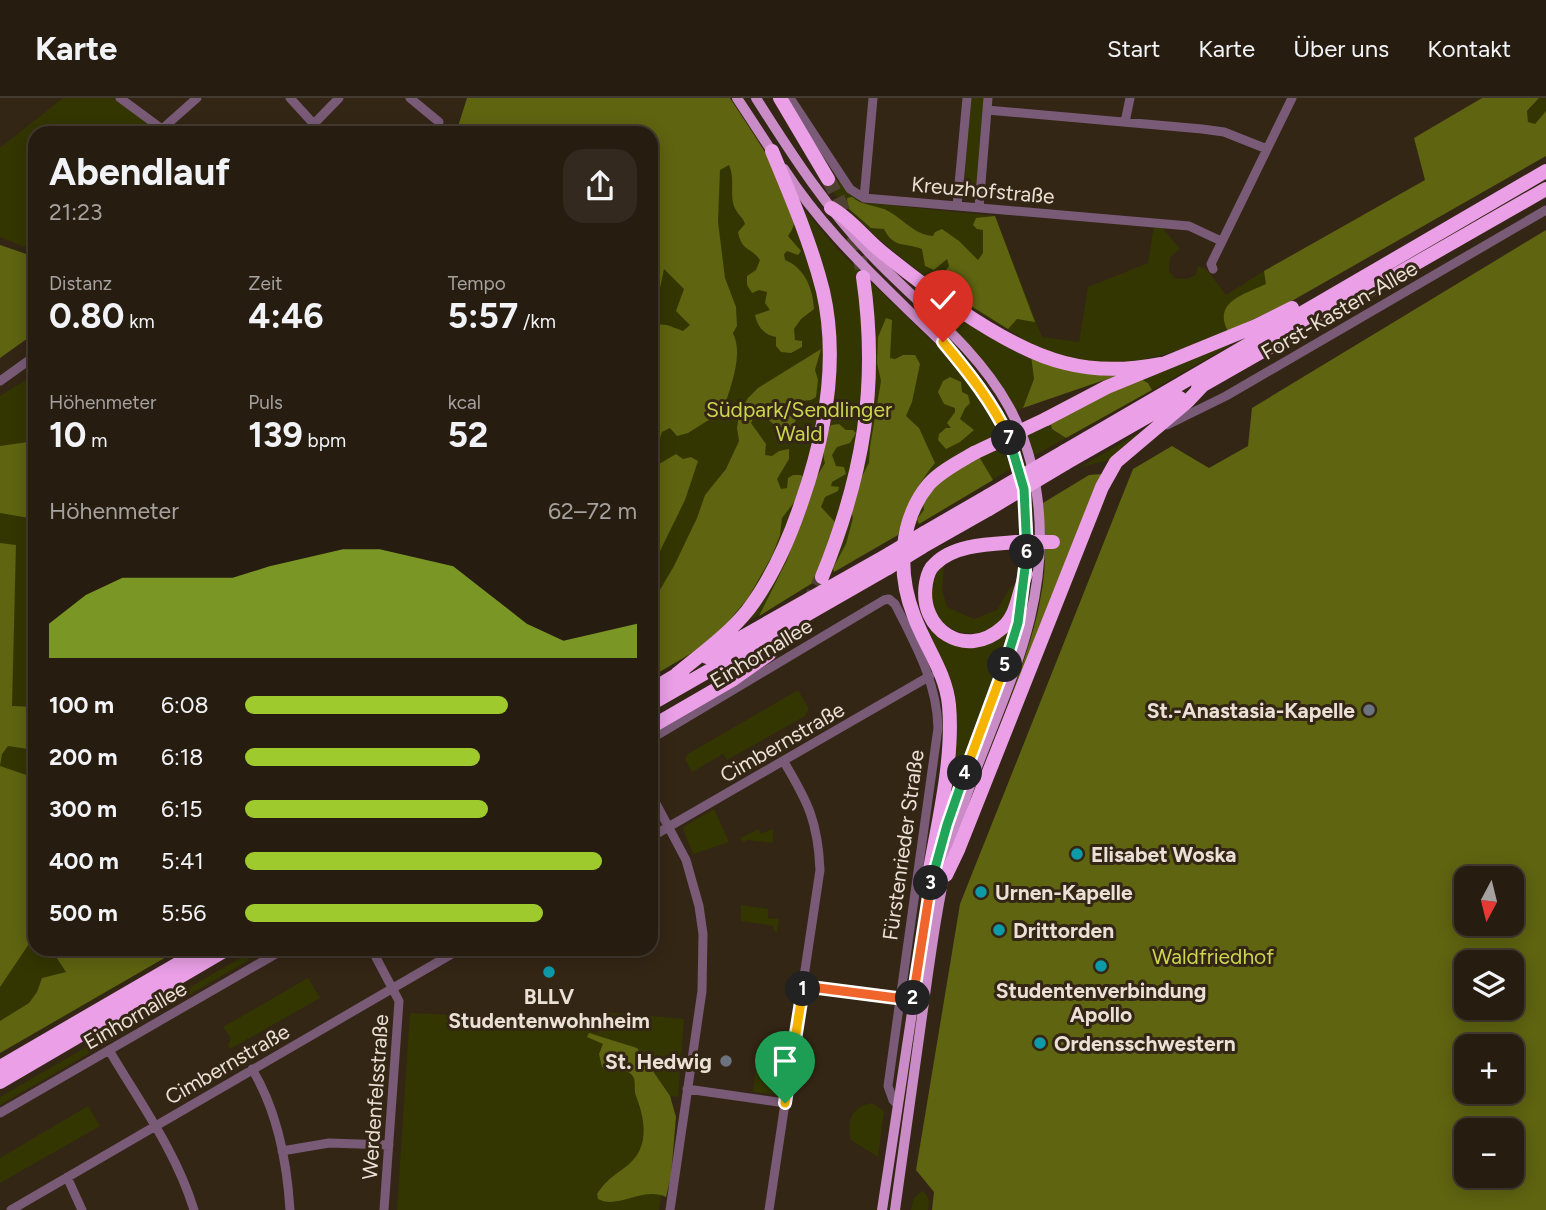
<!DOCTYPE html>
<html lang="de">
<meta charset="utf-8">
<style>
body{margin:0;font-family:Figtree,sans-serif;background:#33291e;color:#f1f3f6;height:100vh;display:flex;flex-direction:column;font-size:26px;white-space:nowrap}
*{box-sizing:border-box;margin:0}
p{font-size:23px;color:#a4a19f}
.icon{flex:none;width:38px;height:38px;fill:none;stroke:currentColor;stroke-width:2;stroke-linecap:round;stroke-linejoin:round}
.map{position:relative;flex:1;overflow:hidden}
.drawer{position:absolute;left:28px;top:28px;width:630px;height:830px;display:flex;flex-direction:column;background:#271c10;border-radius:21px;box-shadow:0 4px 18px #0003,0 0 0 2px #433a30}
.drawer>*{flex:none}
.needle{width:46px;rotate:187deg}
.fabs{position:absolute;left:1454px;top:768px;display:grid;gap:14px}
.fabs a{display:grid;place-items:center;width:70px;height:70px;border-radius:14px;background:#271c10;box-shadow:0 4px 18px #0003,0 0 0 2px #433a30;font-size:35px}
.pin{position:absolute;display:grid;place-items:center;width:60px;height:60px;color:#fff;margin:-72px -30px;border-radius:50% 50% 50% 0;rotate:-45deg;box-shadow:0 0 7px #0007}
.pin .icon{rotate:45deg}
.km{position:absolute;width:35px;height:35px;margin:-18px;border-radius:50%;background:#222;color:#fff;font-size:19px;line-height:35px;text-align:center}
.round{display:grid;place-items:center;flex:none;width:74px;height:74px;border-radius:21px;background:#33291e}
.headline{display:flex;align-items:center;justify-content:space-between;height:119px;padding:0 21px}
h1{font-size:38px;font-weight:700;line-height:52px}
.stats{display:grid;grid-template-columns:repeat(3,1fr);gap:10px;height:119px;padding:7px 21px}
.stats div{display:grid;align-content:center}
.stats b{font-size:35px;font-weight:700}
.stats small{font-size:19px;font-weight:400}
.stats p{font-size:19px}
.chart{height:196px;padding:14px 21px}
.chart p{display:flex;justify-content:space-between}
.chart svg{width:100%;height:126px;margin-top:7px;fill:#9eca2e;opacity:.7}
ul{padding:0 21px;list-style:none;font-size:23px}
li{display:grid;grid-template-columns:112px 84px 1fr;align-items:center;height:52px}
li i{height:18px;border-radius:9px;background:#9eca2e}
header{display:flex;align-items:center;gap:42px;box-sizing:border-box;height:98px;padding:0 35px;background:#271c10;border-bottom:2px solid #433a30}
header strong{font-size:33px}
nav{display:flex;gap:38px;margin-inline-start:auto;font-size:24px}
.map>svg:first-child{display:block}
.green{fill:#333600}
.forest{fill:#5e6410;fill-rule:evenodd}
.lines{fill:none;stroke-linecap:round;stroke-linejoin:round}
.highway-tunnel{stroke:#4f4232;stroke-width:14;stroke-dasharray:14 7;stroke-linecap:butt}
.minor{stroke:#795b78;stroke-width:9}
.major{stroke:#ca8cc7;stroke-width:10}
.highway{stroke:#ea9fe6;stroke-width:14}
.highway-bridge{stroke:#ea9fe6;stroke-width:14}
.split-1-casing{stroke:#fff;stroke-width:14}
.split-2-casing{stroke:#fff;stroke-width:14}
.split-3-casing{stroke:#fff;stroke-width:14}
.split-4-casing{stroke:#fff;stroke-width:14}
.split-5-casing{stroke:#fff;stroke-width:14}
.split-6-casing{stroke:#fff;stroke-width:14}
.split-7-casing{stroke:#fff;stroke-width:14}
.split-8-casing{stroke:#fff;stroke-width:14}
.split-1{stroke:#f5b400;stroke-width:9}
.split-2{stroke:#f0652b;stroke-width:9}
.split-3{stroke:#f0652b;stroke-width:9}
.split-4{stroke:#22a559;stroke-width:9}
.split-5{stroke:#f5b400;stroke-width:9}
.split-6{stroke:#22a559;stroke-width:9}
.split-7{stroke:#22a559;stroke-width:9}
.split-8{stroke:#f5b400;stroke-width:9}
.worship-dot{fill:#6b7280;stroke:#342615;stroke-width:2.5}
.culture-dot{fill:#0f9aa8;stroke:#342615;stroke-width:2.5}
.labels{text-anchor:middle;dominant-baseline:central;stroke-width:6;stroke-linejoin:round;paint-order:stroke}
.street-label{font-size:21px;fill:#eae0d6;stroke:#342615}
.park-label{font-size:21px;fill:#cbd64e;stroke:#342615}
.poi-label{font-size:21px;font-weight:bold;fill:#eae0d6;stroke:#342615;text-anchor:start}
</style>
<header>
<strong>Karte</strong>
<nav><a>Start</a><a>Karte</a><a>Über uns</a><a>Kontakt</a></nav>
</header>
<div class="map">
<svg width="1546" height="1112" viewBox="0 0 1546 1112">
<rect width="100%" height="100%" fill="#342615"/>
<path class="green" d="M63,0H114L162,35H35V153L0,139V50Z
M467,0H730L782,86L842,156L936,247L970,288L992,323L1011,371L651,579V35H456Z
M971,0H984L975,101L963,100Z
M1539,0H1546V13L1535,26L1528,24L1527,14Z
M841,82L860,104L995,118L1042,239L1079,244L1088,189L1148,165L1154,127H1160L1180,151L1170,159L1169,173L1174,180L1187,181L1196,177L1198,168L1207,172L1226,197L1264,173L1281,187L1273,213C1226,233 1178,258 1127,264C1101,267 1073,263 1048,255C1032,249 1017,236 1002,228C938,190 875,146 828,88Z
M922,190L1031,258L1034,281L1023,310L1015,313L915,195Z
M1228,246L1229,248L1152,292L1148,285L1139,280Z
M35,276V850L180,851L0,955V298Z
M1048,316L1052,331L1066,340L1033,358L1022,327Z
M1137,336L1138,338L1110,362L1080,369Z
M941,468L944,469L942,491L947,509L974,521L997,512L1011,488L1016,489C1012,500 1009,514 1000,523C973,550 929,530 931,493C931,485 937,476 941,468Z
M1012,527L984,612C973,627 969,642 964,660C960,675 954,690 949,704L954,639L927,533L930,531L947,543Z
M798,592L809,611L805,618L727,662L723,656L692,674L685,661L688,656Z
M714,711L729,744L693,756L683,731L685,728Z
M759,731L761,736L773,731V745L748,742L743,744L740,740Z
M741,807L768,811V820L779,821L777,834L774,833V828L741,823Z
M246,857L249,862L0,1007V999Z
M308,880L320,900L230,951L228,947L231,940L223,929Z
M603,914L684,921L678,999L671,998L672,1013L659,1112H397L410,915L547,921L597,935Z
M757,961L785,964L781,997L753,994Z
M872,1005L884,1013L878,1059L851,1042C847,1023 851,1009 872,1005Z
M88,1008L100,1028L0,1085V1060Z
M922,1093C929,1098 930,1103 928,1112H911L914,1100Z"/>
<path class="forest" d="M467,0H730C751,33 789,84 794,123C794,130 791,133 788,138L801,153L798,157L787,153L784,156L785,162C805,170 813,191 814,211L801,221L794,231L795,242L802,243V249L791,255L781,254L776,248V239C764,237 757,228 755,217L770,212L765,205L767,194L759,192L752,195L747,187V178L756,172L760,162C750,148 742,154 738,134L745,126C743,119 739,118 736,112C728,99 736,82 729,67L720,72L718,124L725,180L736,209L737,228L733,235C744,258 730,289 723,313L688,335L677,338L670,330L662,334L651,367L654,369L676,356L683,361L691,359L698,363L685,402L660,453L651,455V219L653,226L667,227L683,233L690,227L676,213L684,191L664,171L656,209L651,210V35H456Z
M1482,0H1539L1527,13L1528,24L1535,26L1546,13V58L1290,204L1228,233C1212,204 1245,196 1266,186L1264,173L1425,82L1414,40Z
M852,99C862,107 872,107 884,111C901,118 913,137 933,138L935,134L942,131L959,143L978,162L983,155V132L977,131L973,127L976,120L995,118L1035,224L1017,221L1008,231L936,186L949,168L947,161L934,172L925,168L922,151C904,144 894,151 884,131L871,130L848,110L847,100Z
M1546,132V1112H932L934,1094L916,1072L960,806L1133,371L1172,348L1209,370L1248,348L1252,310ZM1466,780H1512V826H1466ZM1466,864H1512V910H1466ZM1466,948H1512V994H1466ZM1466,1032H1512V1078H1466Z
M0,147L35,159V235L0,260Z
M886,220L892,222L890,260L895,261L903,257H915L920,266L912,304L906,318L919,330L935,365C916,388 907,410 898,437L834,474L833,470L846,446L853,420L851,414L859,384L869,365L870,349L881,283L877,265L878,239Z
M821,251L815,272L818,282L816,299L811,302L792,304L790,310L796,322L789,333L783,335L760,314H756L751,325L766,346L765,357L772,358L779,353L789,351V361L777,381L781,391L787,390L788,380L793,377H801L805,381L796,402L782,420L780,437L772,458L748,500L712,543L651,579V507L674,468L697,420L705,397L726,371L739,343L737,330L739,315L748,300L758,290Z
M1031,258L1113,275L1116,278L1023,310L1034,281Z
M950,279L961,284L962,294L968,297L970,305L965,310L960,321L974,332L960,344L946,351L938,342L939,336L946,330H951L947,325L955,314V310L944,306L938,294L943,283Z
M1139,280L1148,285L1152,292L1066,340L1052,331L1048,316Z
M839,326L846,332H853L856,335L850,345L837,349L832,357L836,368L844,369L846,376L832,384L831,388L839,389L838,393L825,399L821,409L835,424L814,484L759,518L787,462L816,380L825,365C821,353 826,338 831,327Z
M35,343V421L0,415V348Z
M978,357L993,382L919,426L917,421L924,412C919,384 958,370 978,357Z
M1102,376L1011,603L1010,602C1022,568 1035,533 1041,497C1047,467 1045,435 1043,405L1089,377Z
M0,445L16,447L12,608L35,609V652L8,648L2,656L0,668L35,680V837L0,889Z
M51,851H180L0,955V923L29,905L37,894L42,880L66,874Z
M589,935L637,950L670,998L676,1019L671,1078L666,1099C643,1088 617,1112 598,1101L597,1096C607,1081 614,1078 628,1067C650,1049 645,1021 636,998C633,991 637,983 632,977C625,969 610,975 602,969L599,956L603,946L587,939Z"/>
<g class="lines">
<path class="highway-tunnel" d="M828,81C844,110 855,139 862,171
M769,556C793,533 807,508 822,479"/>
<path class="minor" d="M120,0L162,31L197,0
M290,0L322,35
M410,0L439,24
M790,0L850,91L864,100L1189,128L1221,143
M987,12L1202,31L1224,34L1267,51
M1125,24L1130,0
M305,35L339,0
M864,100L873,0
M957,108L967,0
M979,109L988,0
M1213,171L1211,166L1292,0
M0,283L35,258
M1167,327L1226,298L1546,112
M651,641L884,502L889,501L895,506C915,546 937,584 938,630L888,988L893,1002L897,1006
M651,696L686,762L699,808L703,836L702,893L670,1112
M651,739L930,578
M371,850L399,903L384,1112
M803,888L904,901
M109,952C140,1005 176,1053 194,1112
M252,971C277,1012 287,1064 290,1112
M687,991L785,1005
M0,1015L286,850
M282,1053L329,1045L389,1047
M67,1079L82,1112
M11,1112L462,850
M769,1112L820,772C818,724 808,704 784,664"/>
<path class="major" d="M737,0L775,58
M756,0C792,57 829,114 877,163C923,210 977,251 1009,309C1024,336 1033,366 1037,397C1056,531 981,628 950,752C938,802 931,854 924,904C914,973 905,1043 895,1112
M784,71C816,121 858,163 900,204C927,231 956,255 978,286C1018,343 1036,414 1024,484
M940,750C962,668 1007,591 1021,507
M882,1112L932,783"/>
<path class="highway" d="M780,0L828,81
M831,110C851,121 865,141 883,155C930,193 1007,251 1065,265C1096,273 1129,272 1160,266
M1198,290L1546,91
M1046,321L1107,289L1256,228L1292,210
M1065,353L1546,73
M1066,365L1180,300
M924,435L988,398
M1017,444C992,446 954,446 935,466C930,470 927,479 926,485C918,532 966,562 1002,530C1018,517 1018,494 1026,476
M922,449L989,411
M822,479C863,378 879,288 863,179
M707,559L889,456
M677,576C701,556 728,537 748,512C773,479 789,442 802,403C825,337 839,263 823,193C811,145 791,99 772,53
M651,592L683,573
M651,606L888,470
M651,629L732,582L769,556
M946,777L958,752L1102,389L1116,364L1187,304L1204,286
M930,790L929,777C938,724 954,661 949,607C946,575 925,548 914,518C897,475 899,422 929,386C941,373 959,364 974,355
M0,969L205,850
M0,984L229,850"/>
<path class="highway-bridge" d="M974,355L1046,321
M988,398L1065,353
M989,411L1066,365
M1017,444H1053
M889,456L924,435
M888,470L922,449"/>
</g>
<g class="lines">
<g class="split-1-casing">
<path id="split-1" d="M785,1005L803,891"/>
</g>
<g class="split-2-casing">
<path id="split-2" d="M803,891V888L912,902L913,900"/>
</g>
<g class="split-3-casing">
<path id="split-3" d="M913,900L931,785"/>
</g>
<g class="split-4-casing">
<path id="split-4" d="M931,785L947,727L965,675"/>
</g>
<g class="split-5-casing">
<path id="split-5" d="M965,675L1005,567"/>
</g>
<g class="split-6-casing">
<path id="split-6" d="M1005,567L1018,525L1027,454"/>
</g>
<g class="split-7-casing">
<path id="split-7" d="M1009,340L1024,391L1027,454"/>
</g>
<g class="split-8-casing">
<path id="split-8" d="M943,244C969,275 992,304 1009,340"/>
</g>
<use href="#split-1" class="split-1"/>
<use href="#split-2" class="split-2"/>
<use href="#split-3" class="split-3"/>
<use href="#split-4" class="split-4"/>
<use href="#split-5" class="split-5"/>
<use href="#split-6" class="split-6"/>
<use href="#split-7" class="split-7"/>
<use href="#split-8" class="split-8"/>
</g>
<g class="worship-dot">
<circle cx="1369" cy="612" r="7"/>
<circle cx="726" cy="963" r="7"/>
</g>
<g class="culture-dot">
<circle cx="1077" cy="756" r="7"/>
<circle cx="981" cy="794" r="7"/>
<circle cx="999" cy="832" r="7"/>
<circle cx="1101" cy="868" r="7"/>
<circle cx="549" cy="874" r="7"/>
<circle cx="1040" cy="945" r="7"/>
</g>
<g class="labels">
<g class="street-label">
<text transform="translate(983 92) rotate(5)">Kreuzhofstraße</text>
<text transform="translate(1339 212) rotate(-30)">Forst-Kasten-Allee</text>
<text transform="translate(761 555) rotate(-31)">Einhornallee</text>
<text transform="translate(782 644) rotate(-30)">Cimbernstraße</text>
<text transform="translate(903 747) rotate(-82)">Fürstenrieder Straße</text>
<text transform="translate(135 917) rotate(-30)">Einhornallee</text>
<text transform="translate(227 966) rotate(-30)">Cimbernstraße</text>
<text transform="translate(375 999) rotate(-86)">Werdenfelsstraße</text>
</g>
<g class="park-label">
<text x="799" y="311">Südpark/Sendlinger<tspan x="799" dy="24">Wald</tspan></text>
<text x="1213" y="858">Waldfriedhof</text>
</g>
<g class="poi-label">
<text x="1355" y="612" text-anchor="end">St.-Anastasia-Kapelle</text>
<text x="1091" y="756">Elisabet Woska</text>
<text x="995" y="794">Urnen-Kapelle</text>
<text x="1013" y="832">Drittorden</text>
<text x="1101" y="892" text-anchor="middle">Studentenverbindung<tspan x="1101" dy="24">Apollo</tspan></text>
<text x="549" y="898" text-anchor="middle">BLLV<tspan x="549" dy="24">Studentenwohnheim</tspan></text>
<text x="1054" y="945">Ordensschwestern</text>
<text x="712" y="963" text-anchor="end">St. Hedwig</text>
</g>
</g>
</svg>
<div class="fabs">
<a><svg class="needle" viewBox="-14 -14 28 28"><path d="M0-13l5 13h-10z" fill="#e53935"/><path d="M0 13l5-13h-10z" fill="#a4a19f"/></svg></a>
<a><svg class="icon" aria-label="layers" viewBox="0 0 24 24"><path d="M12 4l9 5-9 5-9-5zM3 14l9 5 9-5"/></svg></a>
<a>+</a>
<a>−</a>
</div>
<div class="pin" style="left:785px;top:1005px;background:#1e9e55"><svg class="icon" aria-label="arrive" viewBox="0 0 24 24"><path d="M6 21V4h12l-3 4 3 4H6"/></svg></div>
<div class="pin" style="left:943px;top:244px;background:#d93025"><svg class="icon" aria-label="check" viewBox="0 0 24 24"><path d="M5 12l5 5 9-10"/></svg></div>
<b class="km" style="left:803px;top:891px">1</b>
<b class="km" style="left:913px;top:900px">2</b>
<b class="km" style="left:931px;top:785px">3</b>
<b class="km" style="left:965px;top:675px">4</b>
<b class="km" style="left:1005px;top:567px">5</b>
<b class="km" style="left:1027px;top:454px">6</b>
<b class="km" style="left:1009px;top:340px">7</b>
<section class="drawer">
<div class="headline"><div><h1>Abendlauf</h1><p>21:23</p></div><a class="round"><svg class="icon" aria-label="share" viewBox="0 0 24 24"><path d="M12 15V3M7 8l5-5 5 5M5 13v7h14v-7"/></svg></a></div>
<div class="stats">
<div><p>Distanz</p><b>0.80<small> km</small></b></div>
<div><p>Zeit</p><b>4:46</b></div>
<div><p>Tempo</p><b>5:57<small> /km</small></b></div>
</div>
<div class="stats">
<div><p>Höhenmeter</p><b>10<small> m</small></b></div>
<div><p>Puls</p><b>139<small> bpm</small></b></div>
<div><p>kcal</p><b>52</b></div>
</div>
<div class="chart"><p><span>Höhenmeter</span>62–72 m</p>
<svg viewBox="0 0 160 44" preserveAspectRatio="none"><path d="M0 44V32L10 22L20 16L30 16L40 16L50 16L60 12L70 9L80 6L90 6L100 9L110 12L120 22L130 32L140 38L150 35L160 32V44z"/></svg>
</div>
<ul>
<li><b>100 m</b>6:08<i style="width:67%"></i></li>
<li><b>200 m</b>6:18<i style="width:60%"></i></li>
<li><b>300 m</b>6:15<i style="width:62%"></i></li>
<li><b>400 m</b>5:41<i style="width:91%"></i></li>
<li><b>500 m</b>5:56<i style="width:76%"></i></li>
</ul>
</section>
</div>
